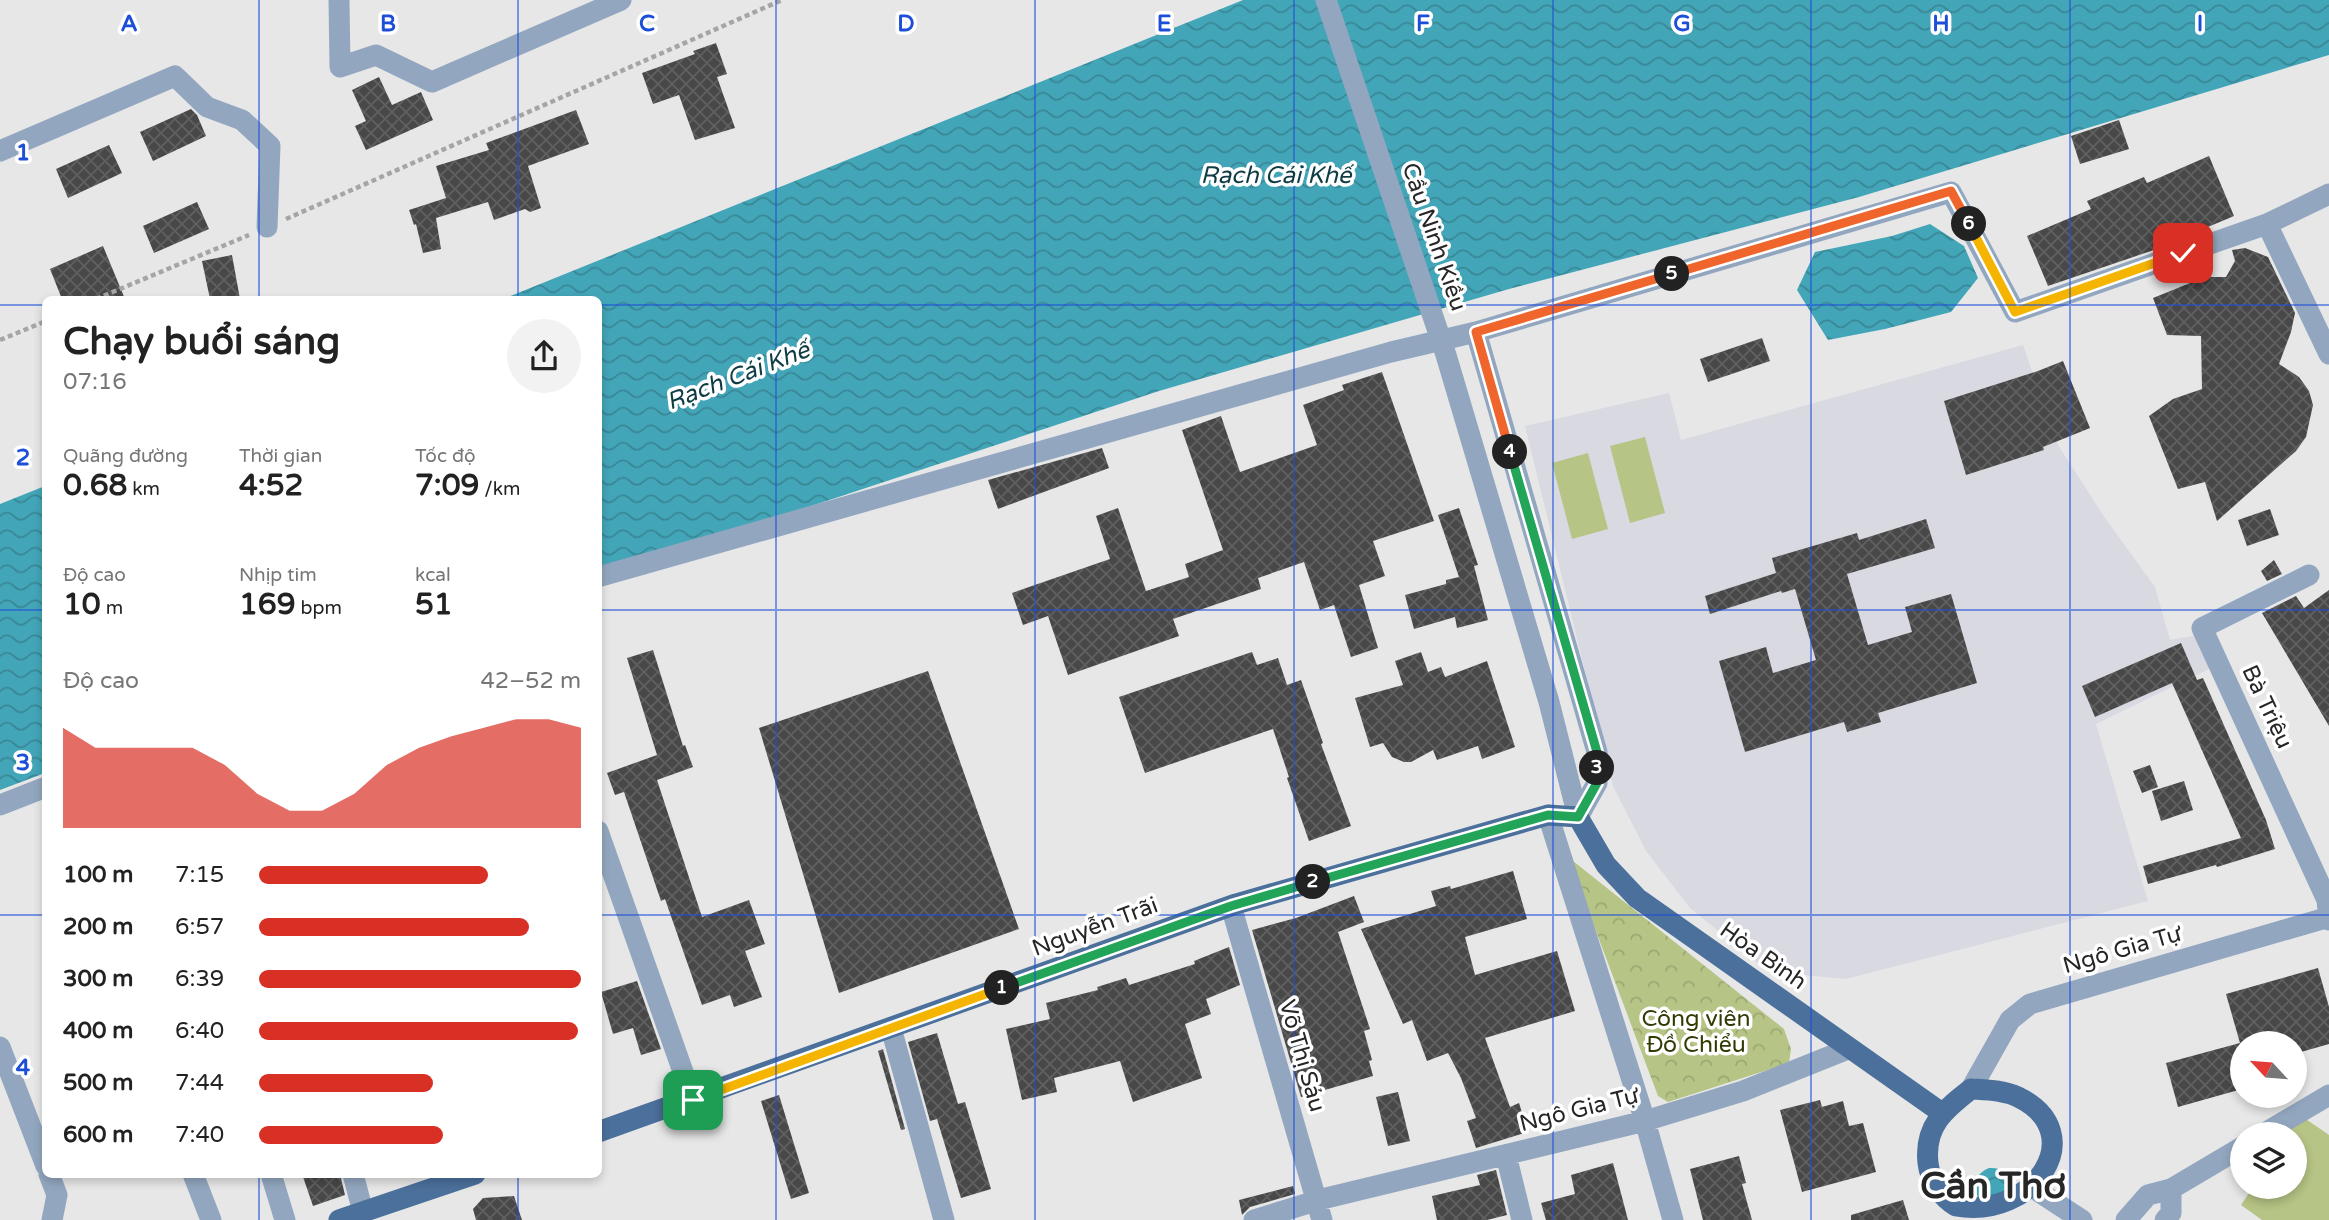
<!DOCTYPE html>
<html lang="vi">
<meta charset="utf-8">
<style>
body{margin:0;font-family:"Varela Round",sans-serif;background:#f2f2f2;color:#222;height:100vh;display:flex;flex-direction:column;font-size:26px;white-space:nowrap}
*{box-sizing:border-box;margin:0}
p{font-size:23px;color:#767676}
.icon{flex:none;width:38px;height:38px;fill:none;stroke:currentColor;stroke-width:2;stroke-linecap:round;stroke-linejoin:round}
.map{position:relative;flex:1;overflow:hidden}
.drawer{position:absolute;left:42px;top:296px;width:560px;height:882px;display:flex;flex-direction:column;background:#fff;border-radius:10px;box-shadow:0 4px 10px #0003}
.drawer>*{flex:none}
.needle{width:46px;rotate:296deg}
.buttons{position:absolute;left:2230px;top:1031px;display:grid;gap:14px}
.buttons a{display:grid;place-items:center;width:77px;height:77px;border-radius:50%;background:#fff;box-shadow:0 4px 10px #0003;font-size:35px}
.pin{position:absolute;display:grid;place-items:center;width:60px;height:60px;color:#fff;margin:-30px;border-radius:14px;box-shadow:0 4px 10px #0006}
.km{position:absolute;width:35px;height:35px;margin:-18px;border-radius:50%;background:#222;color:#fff;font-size:19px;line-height:35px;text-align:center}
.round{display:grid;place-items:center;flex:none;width:74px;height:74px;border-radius:37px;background:#f2f2f2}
.overview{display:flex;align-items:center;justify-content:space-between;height:119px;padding:0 21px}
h1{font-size:38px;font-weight:800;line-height:52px}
.stats{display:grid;grid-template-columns:repeat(3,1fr);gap:10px;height:119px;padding:7px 21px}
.stats div{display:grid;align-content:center}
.stats b{font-size:30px;font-weight:800}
.stats small{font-size:19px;font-weight:400}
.stats p{font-size:19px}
.chart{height:196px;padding:14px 21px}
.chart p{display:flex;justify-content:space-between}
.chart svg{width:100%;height:126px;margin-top:7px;fill:#d93025;opacity:.7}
ul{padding:0 21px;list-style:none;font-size:23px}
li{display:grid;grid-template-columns:112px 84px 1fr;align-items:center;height:52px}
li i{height:18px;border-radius:9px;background:#d93025}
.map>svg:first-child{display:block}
.built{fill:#d9d9e2}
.park{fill:url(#park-crowns)}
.pitch{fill:#b6c485}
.water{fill:url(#water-waves)}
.building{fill:url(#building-cross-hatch)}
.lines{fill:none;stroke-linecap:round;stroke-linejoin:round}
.path{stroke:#a5a5a6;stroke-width:4.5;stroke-dasharray:5 3.5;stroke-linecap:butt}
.minor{stroke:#92a7bf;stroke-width:21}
.major{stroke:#4b709b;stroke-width:21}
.split-1-casing{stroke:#fff;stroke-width:14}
.split-2-casing{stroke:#fff;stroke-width:14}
.split-3-casing{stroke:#fff;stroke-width:14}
.split-4-casing{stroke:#fff;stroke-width:14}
.split-5-casing{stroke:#fff;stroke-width:14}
.split-6-casing{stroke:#fff;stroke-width:14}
.split-7-casing{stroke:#fff;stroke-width:14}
.split-1{stroke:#f5b400;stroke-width:9}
.split-2{stroke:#22a559;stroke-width:9}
.split-3{stroke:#22a559;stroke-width:9}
.split-4{stroke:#22a559;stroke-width:9}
.split-5{stroke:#f0652b;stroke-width:9}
.split-6{stroke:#f0652b;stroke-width:9}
.split-7{stroke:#f5b400;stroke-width:9}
.grid{fill:none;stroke:#1d4ed8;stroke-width:2;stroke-opacity:0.55}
.labels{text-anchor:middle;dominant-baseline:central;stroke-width:7;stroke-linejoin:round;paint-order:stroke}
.street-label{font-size:23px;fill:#262627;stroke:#fff}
.park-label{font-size:23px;fill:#333b04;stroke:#fff}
.water-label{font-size:24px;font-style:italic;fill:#0f3c44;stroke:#fff}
.town-label{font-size:37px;font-weight:bold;fill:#262627;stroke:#fff}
.grid-label{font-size:23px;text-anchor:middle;font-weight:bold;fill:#1d4ed8;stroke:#fff;stroke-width:7;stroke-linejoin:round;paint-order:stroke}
</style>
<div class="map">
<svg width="2329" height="1220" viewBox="0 0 2329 1220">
<defs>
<pattern id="park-crowns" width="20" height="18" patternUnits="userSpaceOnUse" patternTransform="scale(1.75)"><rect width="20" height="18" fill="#b6c485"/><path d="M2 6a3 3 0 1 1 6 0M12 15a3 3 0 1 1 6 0" fill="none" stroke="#9ca873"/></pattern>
<pattern id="water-waves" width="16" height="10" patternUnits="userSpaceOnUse" patternTransform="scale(1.75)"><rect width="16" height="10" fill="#43a6b8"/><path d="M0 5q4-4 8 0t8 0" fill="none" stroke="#388796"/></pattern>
<pattern id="building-cross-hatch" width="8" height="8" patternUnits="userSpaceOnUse" patternTransform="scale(1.75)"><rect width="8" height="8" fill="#494849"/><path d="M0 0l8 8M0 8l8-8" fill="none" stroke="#606060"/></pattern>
</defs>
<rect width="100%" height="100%" fill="#e7e7e8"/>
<path class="built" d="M2023,345L2058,445L2105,518L2155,587L2170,640L2197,635L2211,668L2096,724L2148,901L1846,979L1769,972L1690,908L1646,851L1613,786L1525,426L1669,393L1681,440Z"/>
<path class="park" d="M1568,857L1784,1029L1791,1049L1789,1063L1668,1102L1658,1096Z"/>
<path class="pitch" d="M1645,437L1665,513L1630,523L1610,446Z
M1588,453L1608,529L1572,539L1552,463Z
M2300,1115L2329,1135V1220H2262L2241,1205L2253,1187L2294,1186V1134H2287Z"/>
<path class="water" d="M1243,0H2329V55L1859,197L1509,289L1159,391L772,519L599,572L598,299H503Z
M1930,224L1964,246L1978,278L1951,312L1885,329L1828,340L1797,290L1815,252L1892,236Z
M45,486V773L0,790V504Z
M1989,1168C2006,1167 2015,1179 2010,1195L1978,1197C1972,1185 1976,1173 1989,1168Z"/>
<path class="building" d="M716,43L727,74L717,77L735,128L695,140L679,95L653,104L642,73L695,54L693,51Z
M379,77L392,105L421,92L433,120L366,150L355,126L366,121L352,90Z
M191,109L197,115L206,136L153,161L140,132Z
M576,110L589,144L528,166L541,208L530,212L525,209L494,220L488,202L436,218L441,249L423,253L416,224L414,225L409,210L446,198L436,166L489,150L486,143Z
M2119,120L2129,149L2080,164L2071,136Z
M109,145L122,173L68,198L56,169Z
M2209,156L2234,216L2151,251L2048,286L2027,236L2091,209L2087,201L2144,177L2147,183Z
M197,202L209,229L154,253L143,226Z
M103,246L125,299H62L50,269Z
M2245,248L2268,257L2295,313L2291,332L2279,364L2299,377L2309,391L2313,405L2306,437L2296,451L2217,521L2205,482L2178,489L2149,416L2173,399L2202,389L2201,336L2167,335L2153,298L2205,277H2226L2235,261L2232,250Z
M232,255L240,299H210L202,261Z
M1762,338L1770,361L1708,382L1700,359Z
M2063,361L2090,428L2043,447L2044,450L1966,475L1944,401L2038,371Z
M1382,372L1434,521L1373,541L1385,576L1359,585L1378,648L1351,657L1334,605L1320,610L1304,562L1258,578L1261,589L1173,619L1179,636L1068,675L1048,616L1023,625L1012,593L1110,559L1096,516L1118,508L1146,591L1189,577L1185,564L1223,550L1182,430L1221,416L1240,472L1317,445L1303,405L1344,390L1342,385Z
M1102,448L1109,468L998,509L988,480Z
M1459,508L1478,565L1474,566L1488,620L1457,628L1455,617L1414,629L1405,595L1446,584V580L1459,577L1438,515Z
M2270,509L2279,535L2247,546L2238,520Z
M1926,519L1935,548L1847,574L1868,645L1912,632L1905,607L1951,594L1977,683L1878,713L1881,722L1847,732L1844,722L1745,752L1719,661L1766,647L1773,673L1816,660L1795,589L1782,593L1781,591L1710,614L1705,596L1776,573L1772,558L1857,533L1859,540Z
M2274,560L2282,574L2267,581L2261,571Z
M2329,590V726L2262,613L2296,596L2304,608Z
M2181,643L2197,680L2203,678L2266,820L2275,849L2217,867L2216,865L2148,884L2143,866L2241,838L2172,683L2095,717L2082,686Z
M653,650L683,746L685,745L693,767L657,780L702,917L749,900L765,944L745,951L762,997L734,1007L730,995L702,1005L665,899L661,901L624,792L615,795L607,773L657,755L627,658Z
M1252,652L1257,665L1278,658L1287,685L1301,680L1323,743L1321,744L1351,826L1309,841L1287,778L1289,777L1273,729L1145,773L1119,697Z
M1421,652L1428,672L1441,667L1445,677L1487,661L1515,747L1482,759L1478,746L1437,760L1433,750L1411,762H1404L1392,757L1383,743L1370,747L1355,698L1403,685L1395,661Z
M928,671L1019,929L839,993L759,728Z
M2150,765L2158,787L2142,793L2133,771Z
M2184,781L2193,810L2161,821L2152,791Z
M1513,871L1527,919L1465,937L1475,975L1557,951L1575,1011L1485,1038L1510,1107L1519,1103L1528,1132L1476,1148L1467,1121L1476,1118L1461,1078L1448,1053L1427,1061L1412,1020L1403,1024L1361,929L1436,906L1431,891L1450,886L1451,889Z
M1354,896L1364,922L1338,932L1370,1029L1364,1031L1372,1060L1369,1061L1373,1076L1301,1097L1252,930L1296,918Z
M1229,947L1240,985L1206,999L1211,1014L1185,1024L1202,1078L1133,1102L1120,1061L1054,1078L1057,1092L1022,1100L1006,1029L1050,1019L1046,1003L1098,990L1097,987L1126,978L1129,985L1195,964L1194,961Z
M2318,968L2329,1007V1044L2294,1054V1043H2242V1089L2178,1107L2166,1063L2240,1043L2226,994Z
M637,981L661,1049L641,1055L633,1028L613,1034L601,992Z
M937,1033L958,1104L965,1102L991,1189L961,1198L937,1119L930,1121L908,1042Z
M883,1049L905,1129L901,1130L878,1051Z
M1398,1092L1410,1141L1388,1146L1376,1097Z
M779,1095L809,1193L791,1199L761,1101Z
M1820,1100L1822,1107L1843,1101L1849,1126L1863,1123L1876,1172L1802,1192L1780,1110Z
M1739,1156L1746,1183L1742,1184L1752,1220H1703L1690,1169Z
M1613,1163L1628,1220H1546L1541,1203L1575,1194L1571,1175Z
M1496,1170L1507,1215L1487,1220H1437L1432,1196L1480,1185L1477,1175Z
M302,1174H340L345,1195L313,1206Z
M1293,1186L1295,1194L1250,1207L1242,1215L1239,1200Z
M514,1196L522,1220H476L473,1209L483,1198Z
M1903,1200L1909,1220H1851V1215Z"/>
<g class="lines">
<path class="path" d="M286,219L782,0
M96,299L249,235
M0,340L46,321"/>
<path class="minor" d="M339,0L340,67L376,55L432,82L621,0
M1326,0L1446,355L1549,702L1578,817
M0,151L175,76L207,107L242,120L270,146L267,227
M2267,224L2329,354
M1476,332L1597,752V783L1578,817
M2309,575L2202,628L2327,900L2329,920
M598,577L1391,352L1476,332L1951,192L2015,312L2267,224L2329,194
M0,805L46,787
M1548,815L1645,1121L1673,1220
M598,831L693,1100
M1231,906L1322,1220
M891,1028L944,1220
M0,1047L46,1166
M1971,1089L2010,1020L2030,1004L2329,917
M2263,1134L2329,1095
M1506,1155L1522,1220
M49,1174L57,1195L52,1220
M193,1174L211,1220
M271,1174L285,1220
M353,1174L363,1212
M2039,1192L2082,1220
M1254,1220L1322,1199L1645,1121L1743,1091L1848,1049
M2126,1220L2148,1195L2171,1189L2242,1147
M2165,1220L2171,1213V1189"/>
<path class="major" d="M1971,1089C1987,1090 2003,1090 2018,1097C2092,1133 2034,1220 1956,1206C1941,1197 1930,1180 1928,1163C1924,1126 1944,1110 1971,1089Z
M598,1132L1236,904L1548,815L1578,817L1606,865L1637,898L1942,1113
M339,1220L475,1174"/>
</g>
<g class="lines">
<g class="split-1-casing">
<path id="split-1" d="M693,1100L1002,988"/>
</g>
<g class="split-2-casing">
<path id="split-2" d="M1002,988L1231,906L1313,882"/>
</g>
<g class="split-3-casing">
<path id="split-3" d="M1313,882L1548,815L1578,817L1597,783V768"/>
</g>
<g class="split-4-casing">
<path id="split-4" d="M1510,452L1597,752V768"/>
</g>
<g class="split-5-casing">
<path id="split-5" d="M1510,452L1476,332L1672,274"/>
</g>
<g class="split-6-casing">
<path id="split-6" d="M1672,274L1951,191L1969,224"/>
</g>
<g class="split-7-casing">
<path id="split-7" d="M1969,224L2015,312L2183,253"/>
</g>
<use href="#split-1" class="split-1"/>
<use href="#split-2" class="split-2"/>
<use href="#split-3" class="split-3"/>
<use href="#split-4" class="split-4"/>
<use href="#split-5" class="split-5"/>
<use href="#split-6" class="split-6"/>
<use href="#split-7" class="split-7"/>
</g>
<path class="grid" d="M259,0V299M518,0V299M776,0V1220M1035,0V1220M1294,0V1220M1553,0V1220M1811,0V1220M2070,0V1220M0,305H46M598,305H2329M0,610H46M598,610H2329M0,915H46M598,915H2329M259,1174V1220M518,1174V1220"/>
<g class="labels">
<g class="street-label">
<text transform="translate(1434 237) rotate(71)">Cầu Ninh Kiều</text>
<text transform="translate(2267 707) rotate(65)">Bà Triệu</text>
<text transform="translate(1095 927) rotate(-20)">Nguyễn Trãi</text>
<text transform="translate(2122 950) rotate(-16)">Ngô Gia Tự</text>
<text transform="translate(1763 956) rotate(35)">Hòa Bình</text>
<text transform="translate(1302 1056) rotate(74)">Võ Thị Sáu</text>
<text transform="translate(1579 1110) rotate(-14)">Ngô Gia Tự</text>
</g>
<g class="park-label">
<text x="1696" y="1019">Công viên<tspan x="1696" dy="26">Đồ Chiểu</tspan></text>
</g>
<g class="water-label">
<text x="1276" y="175">Rạch Cái Khế</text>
<text transform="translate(738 376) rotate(-21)">Rạch Cái Khế</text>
</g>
<g class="town-label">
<text x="1993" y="1186">Cần Thơ</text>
</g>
</g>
<g class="grid-label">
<text x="129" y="31">A</text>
<text x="388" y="31">B</text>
<text x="647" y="31">C</text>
<text x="906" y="31">D</text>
<text x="1164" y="31">E</text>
<text x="1423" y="31">F</text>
<text x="1682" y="31">G</text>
<text x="1941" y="31">H</text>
<text x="2200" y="31">I</text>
<text x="23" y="160">1</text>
<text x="23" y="465">2</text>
<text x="23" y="770">3</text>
<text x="23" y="1075">4</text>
</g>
</svg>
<div class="buttons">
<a><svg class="needle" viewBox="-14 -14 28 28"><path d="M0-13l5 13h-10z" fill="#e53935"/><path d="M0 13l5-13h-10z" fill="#767676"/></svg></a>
<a><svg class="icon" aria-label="layers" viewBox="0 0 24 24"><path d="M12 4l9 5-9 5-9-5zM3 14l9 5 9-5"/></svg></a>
</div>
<div class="pin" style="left:693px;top:1100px;background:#1e9e55"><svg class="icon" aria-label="arrive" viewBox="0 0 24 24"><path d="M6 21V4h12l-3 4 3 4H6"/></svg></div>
<div class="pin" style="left:2183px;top:253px;background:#d93025"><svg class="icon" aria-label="check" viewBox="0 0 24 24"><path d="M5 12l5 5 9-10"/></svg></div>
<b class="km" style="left:1002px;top:988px">1</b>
<b class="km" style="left:1313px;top:882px">2</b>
<b class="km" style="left:1597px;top:768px">3</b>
<b class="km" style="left:1510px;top:452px">4</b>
<b class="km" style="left:1672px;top:274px">5</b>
<b class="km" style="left:1969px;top:224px">6</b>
<section class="drawer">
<div class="overview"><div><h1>Chạy buổi sáng</h1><p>07:16</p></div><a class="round"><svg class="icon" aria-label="share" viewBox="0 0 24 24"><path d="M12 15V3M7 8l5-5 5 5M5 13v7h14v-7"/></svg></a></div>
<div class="stats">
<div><p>Quãng đường</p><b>0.68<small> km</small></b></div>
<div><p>Thời gian</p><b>4:52</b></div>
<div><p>Tốc độ</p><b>7:09<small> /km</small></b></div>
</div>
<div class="stats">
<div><p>Độ cao</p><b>10<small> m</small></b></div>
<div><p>Nhịp tim</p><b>169<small> bpm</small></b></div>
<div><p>kcal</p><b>51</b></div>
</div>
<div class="chart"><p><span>Độ cao</span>42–52 m</p>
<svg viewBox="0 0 160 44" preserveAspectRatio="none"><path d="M0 44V9L10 16L20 16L30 16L40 16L50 22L60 32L70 38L80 38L90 32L100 22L110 16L120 12L130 9L140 6L150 6L160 9V44z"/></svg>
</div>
<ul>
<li><b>100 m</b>7:15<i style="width:71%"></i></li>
<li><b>200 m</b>6:57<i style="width:84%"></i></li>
<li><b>300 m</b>6:39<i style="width:100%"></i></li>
<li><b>400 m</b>6:40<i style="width:99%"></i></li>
<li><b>500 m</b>7:44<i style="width:54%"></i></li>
<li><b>600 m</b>7:40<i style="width:57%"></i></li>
</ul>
</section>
</div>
